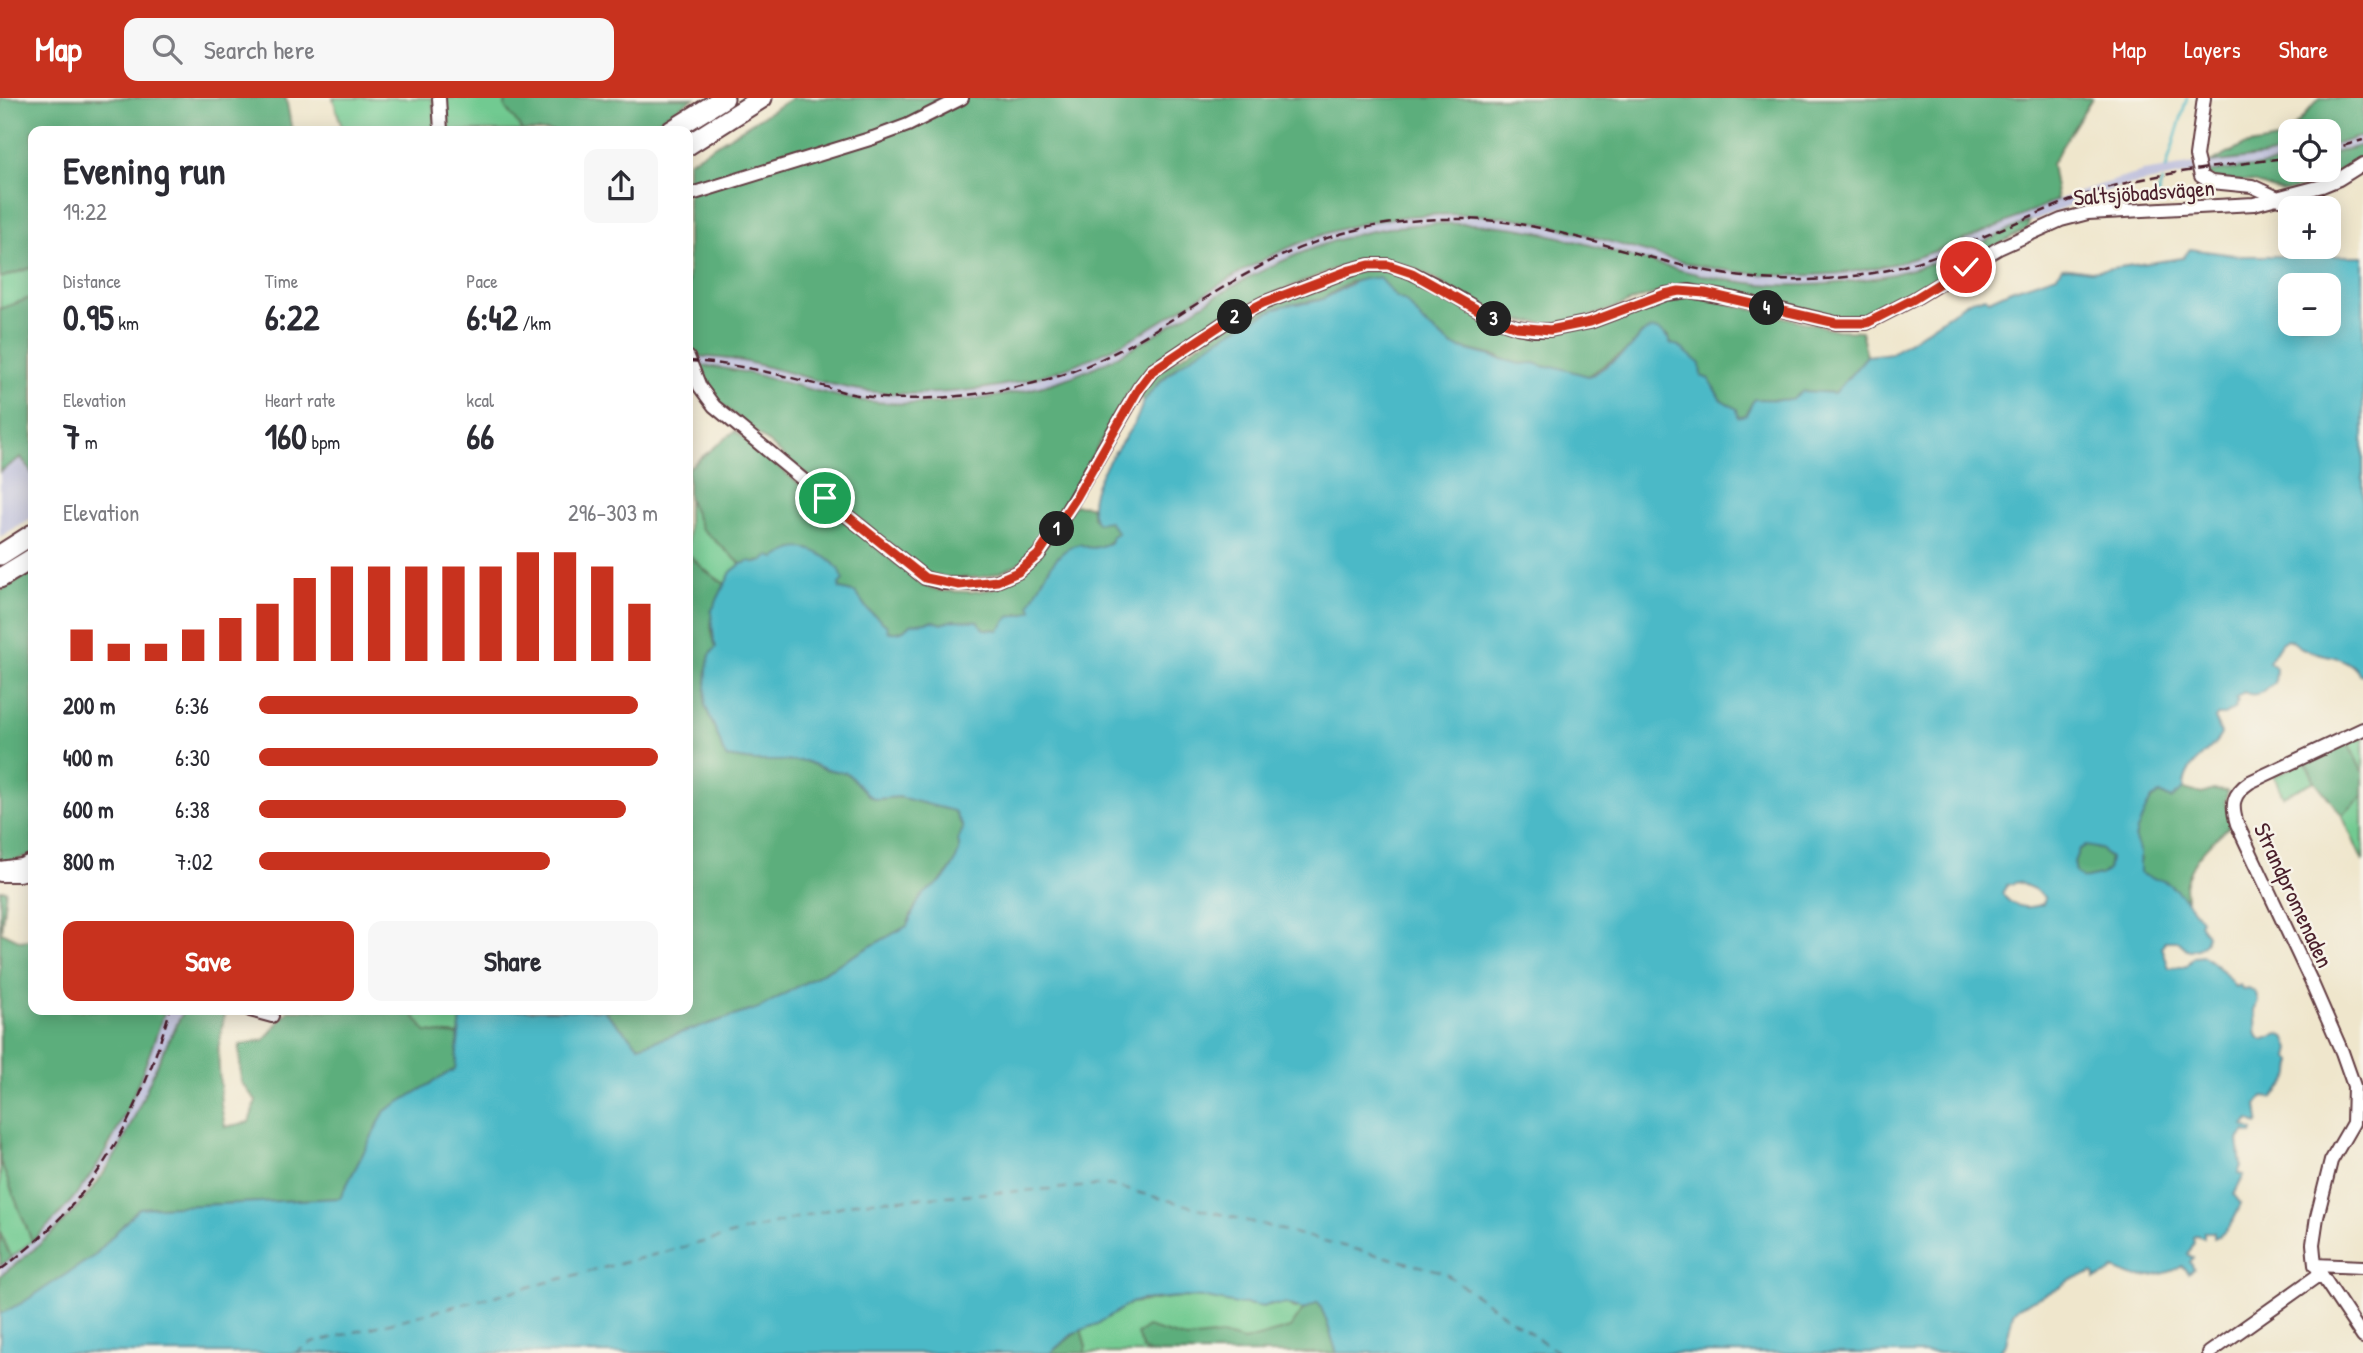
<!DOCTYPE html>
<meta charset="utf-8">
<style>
body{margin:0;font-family:"Patrick Hand",sans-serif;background:#f7f7f7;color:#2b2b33;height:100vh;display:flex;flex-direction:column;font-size:26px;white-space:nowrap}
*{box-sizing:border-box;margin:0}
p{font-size:23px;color:#7c7c81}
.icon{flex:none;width:38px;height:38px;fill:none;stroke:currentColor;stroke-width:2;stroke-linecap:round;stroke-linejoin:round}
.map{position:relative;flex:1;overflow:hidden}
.drawer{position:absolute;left:28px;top:28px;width:665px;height:889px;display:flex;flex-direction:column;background:#fff;border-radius:14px;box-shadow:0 4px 18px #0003}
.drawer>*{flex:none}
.fabs{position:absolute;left:2278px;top:21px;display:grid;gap:14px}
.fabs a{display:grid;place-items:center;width:63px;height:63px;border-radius:14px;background:#fff;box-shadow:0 4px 18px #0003;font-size:35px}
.pin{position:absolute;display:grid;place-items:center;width:60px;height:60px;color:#fff;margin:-30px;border:4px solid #fff;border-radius:50%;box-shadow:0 2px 7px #0007}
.km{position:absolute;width:35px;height:35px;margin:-18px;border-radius:50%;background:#222;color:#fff;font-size:19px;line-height:35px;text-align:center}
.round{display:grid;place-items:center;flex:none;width:74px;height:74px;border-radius:14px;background:#f7f7f7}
.headline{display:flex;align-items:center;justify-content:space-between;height:119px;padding:0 35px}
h1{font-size:38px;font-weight:700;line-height:52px}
.figures{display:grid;grid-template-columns:repeat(3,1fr);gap:10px;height:119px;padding:7px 35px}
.figures div{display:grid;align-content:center}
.figures b{font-size:35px;font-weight:700}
.figures small{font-size:19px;font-weight:400}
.figures p{font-size:19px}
.chart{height:196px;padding:14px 35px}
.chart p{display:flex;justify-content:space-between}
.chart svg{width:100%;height:126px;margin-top:7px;stroke:#c8321e;stroke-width:6}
.action{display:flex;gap:14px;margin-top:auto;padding:14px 35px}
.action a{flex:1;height:80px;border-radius:14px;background:#c8321e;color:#fff;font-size:28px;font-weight:700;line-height:80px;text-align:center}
.action a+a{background:#f7f7f7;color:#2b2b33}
ul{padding:0 35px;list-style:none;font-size:23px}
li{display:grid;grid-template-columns:112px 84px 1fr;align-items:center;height:52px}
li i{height:18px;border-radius:9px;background:#c8321e}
header{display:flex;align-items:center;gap:42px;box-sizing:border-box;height:98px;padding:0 35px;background:#c8321e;color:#fff}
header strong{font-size:33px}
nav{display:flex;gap:38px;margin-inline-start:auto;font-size:24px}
.search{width:490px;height:63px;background:#f7f7f7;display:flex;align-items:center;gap:18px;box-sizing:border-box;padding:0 24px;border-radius:14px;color:#7c7c81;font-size:26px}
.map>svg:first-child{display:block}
.industrial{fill:#c1c2dd}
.green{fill:#71ca91;stroke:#5e745e;stroke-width:2}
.forest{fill:#5cae7b;stroke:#536653;stroke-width:2}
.water{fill:#4cb9c7;stroke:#4b6c79;stroke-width:2;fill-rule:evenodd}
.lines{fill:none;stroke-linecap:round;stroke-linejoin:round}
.stream{stroke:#4cb9c7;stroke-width:2.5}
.ferry{stroke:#4b5562;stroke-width:2;stroke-dasharray:9 7;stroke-linecap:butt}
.minor-casing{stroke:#633d43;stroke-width:16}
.highway-casing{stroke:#633d43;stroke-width:23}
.minor{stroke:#fff;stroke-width:12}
.highway{stroke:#fff;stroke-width:19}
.rail{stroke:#4a1f2b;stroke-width:2.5;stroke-dasharray:10 5;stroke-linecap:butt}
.route-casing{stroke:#fff;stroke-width:14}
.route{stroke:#c8321e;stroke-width:9}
.labels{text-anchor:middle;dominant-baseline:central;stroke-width:5;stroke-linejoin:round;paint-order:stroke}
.street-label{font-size:23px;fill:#4a1f2b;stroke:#f7f3e8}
</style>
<header>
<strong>Map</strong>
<div class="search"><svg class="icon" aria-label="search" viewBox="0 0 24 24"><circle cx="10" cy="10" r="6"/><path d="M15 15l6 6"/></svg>Search here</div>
<nav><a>Map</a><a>Layers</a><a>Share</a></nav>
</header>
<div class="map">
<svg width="2363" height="1255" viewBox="0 0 2363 1255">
<rect width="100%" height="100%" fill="#f7f3e8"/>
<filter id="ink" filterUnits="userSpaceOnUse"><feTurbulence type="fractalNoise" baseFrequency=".0143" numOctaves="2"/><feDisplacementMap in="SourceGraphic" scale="14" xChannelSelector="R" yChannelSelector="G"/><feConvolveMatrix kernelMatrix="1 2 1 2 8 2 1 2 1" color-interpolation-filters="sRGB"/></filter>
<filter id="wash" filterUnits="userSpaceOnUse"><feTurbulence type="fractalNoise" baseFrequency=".00686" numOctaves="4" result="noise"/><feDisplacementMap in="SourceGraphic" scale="28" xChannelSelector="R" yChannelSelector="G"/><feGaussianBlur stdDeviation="1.57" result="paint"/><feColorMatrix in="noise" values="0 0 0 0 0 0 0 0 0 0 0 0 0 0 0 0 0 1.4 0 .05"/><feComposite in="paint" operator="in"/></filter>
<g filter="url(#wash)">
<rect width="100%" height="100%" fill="#efe6cc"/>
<path class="industrial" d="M2363,38V47L2329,56V48Z
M2291,55V64L2204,75L2201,66Z
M2194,66L2195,75L2116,90L2087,100L1952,157L1914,171L1861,181L1807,187L1759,186L1693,175L1533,133L1505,129L1415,127L1371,133L1342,140L1283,162L1211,201L1143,246L1087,273L1058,284L1018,294L975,301L897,306L852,301L734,271L694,267L693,258L733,261L853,291L896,296L972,291L1015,285L1055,274L1107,253L1138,237L1250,169L1282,153L1335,132L1368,124L1412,118L1468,117L1508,120L1535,124L1692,166L1758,176H1820L1871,170L1905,162L1970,140L2057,102L2102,86L2143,74Z
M21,359L33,377V419L0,439V374Z
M165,912H184L118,1053L72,1114L52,1136L0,1178V1168L57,1119L76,1096L110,1049L141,980Z"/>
<path class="green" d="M333,0H432L436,33H343Z
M446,0H506L505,9L523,33H450Z
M33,169V199L0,211V180Z
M688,399L701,430L741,466L731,474L726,487L706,473L688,456Z
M2363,635V675L2347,643Z
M2305,663L2315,683L2283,698L2274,678Z
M2363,698V764L2342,717Z
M410,912H462L459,937L426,934Z
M0,1063L32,1143L11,1160L0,1134Z
M1179,1199C1189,1200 1198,1198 1208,1200C1235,1204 1260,1211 1286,1205L1295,1211L1311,1207L1330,1236L1337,1255H1050L1081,1231L1097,1226L1131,1205Z"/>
<path class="forest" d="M0,0H286L292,33H33V169L0,180Z
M506,0H694L641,33H523L505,9Z
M792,0H2092L2051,66L2057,102C2007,124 1957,148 1904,163C1835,182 1761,181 1691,166C1638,154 1586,134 1532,123C1493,116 1450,115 1410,118C1353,123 1298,142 1248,170C1210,191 1175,216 1138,237C1100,258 1060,274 1018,284C971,295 901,300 854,291C814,284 776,269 736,262C722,259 707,259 693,258L688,243V64Z
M2320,0H2363V38L2329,48V33H2291V55L2210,65L2243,48L2283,41Z
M2363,47V57C2344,70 2308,93 2283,93C2271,92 2259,84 2246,83C2232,82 2215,84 2204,75L2291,64V72H2329V56Z
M2029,123L2028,130L1880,213C1838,233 1756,198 1710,190C1651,181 1599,230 1541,225C1526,224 1513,222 1499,217C1460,202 1428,169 1386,162C1357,157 1326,175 1300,185C1252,203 1185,234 1148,270C1128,290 1116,316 1102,341C1082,376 1062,411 1042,447C1004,482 975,484 926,476L712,298L694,267C748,270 798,291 851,301C914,312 999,303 1059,283C1117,264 1162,231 1213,200C1275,163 1342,132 1415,127C1453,124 1496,126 1534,133C1609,149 1682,179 1759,186C1809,190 1864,185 1912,171C1952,160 1991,140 2029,123Z
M1387,172L1410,180L1497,229L1519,235L1541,237L1665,199L1689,196L1837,232L1861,233L1867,258L1835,295L1803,293L1793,302L1754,301L1746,317L1737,319V311L1720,301L1709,281L1701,278L1671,246L1667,237L1642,235L1630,250L1588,278L1553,269H1545L1535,265L1520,266L1507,263L1499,259L1453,248L1428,229L1405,203L1396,199L1379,181L1373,180L1350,184L1322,201L1279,209L1237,231L1175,270L1159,284L1144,303L1139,297L1151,279L1228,227L1289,199L1322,192L1342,179L1357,173Z
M33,199V377L21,359L0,374V211Z
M735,333L922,487L941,493L971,494L994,491L1016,480L1075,407L1091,408L1093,419L1109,423L1119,435C1108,448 1095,455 1080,446C1058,451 1044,476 1037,495C1035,500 1035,508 1032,512C1028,517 1021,515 1016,517C1010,520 1004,526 1000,532L984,531L976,523L954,522L942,526L934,523L911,526C905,533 896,536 887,533V528L867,511L856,495L840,491L810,452L794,451L775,461L741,466L701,430L688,399V370Z
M688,456L706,473L726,487C714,505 705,527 717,549L710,557L707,570L705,607L720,643L723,654L727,659L754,663H805L825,671L847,675L869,698L876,701L899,699L954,712L963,729L958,743C968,764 929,793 917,807C912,813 910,821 907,828L759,910L639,948L603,912H688Z
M33,473V756L13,763L0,764V493Z
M2347,643L2363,675V698L2342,717L2315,683L2305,663Z
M2184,691L2202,696L2213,692L2228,693L2225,704L2231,727C2213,742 2192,760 2186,784C2184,789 2186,796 2186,801L2140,775L2138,767L2141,762C2139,755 2135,747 2135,740C2136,724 2147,704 2160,695L2171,701Z
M2086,747L2101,751L2110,760L2108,772L2101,777L2083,781L2075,775L2074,764L2079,751Z
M0,792H6L1,834L21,843L33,841V912H165C134,1001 106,1079 32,1143L0,1063Z
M184,912H219L225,914L218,952L221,1007L225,1029L249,1024L256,1003L241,984L239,947L264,942L289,912H375L381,915L410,912L426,934L459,937L455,971L385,1013L340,1100L139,1110L94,1158L22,1205L0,1216V1178C47,1144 89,1103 118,1053C130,1031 139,1008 149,985C159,960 172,936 184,912Z
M0,1134L11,1160L0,1168Z
M1318,1204C1328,1221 1330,1237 1337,1255H1149L1143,1251L1137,1236L1147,1229L1187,1241L1221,1237L1244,1243L1290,1230L1303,1212Z
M1081,1231L1086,1249L1084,1255H1050Z"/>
<path class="water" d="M2190,151L2241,158H2363V577L2359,576C2349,556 2320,559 2302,550C2296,547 2294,543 2287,541L2281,545L2269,564L2276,570L2275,585C2266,592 2256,601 2244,594L2236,600L2238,604L2235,607L2236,610L2224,617H2218L2215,621L2221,636C2211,657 2183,664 2184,691L2171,701L2160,695L2152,701L2146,711L2137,732L2135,742L2140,755V775C2148,781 2152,780 2161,782C2176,787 2192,810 2201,822L2199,825L2207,837L2205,845L2198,851L2188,852L2178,843H2165L2162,849L2169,870L2187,868L2194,859L2204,858L2223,873L2235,889L2240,887L2242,891L2249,890L2256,895L2258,903L2254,912C2260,923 2251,936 2262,942L2279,936L2285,939L2290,951L2288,959L2293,964C2291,968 2291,971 2291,976C2289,983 2278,995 2272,1000L2263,999L2257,1007L2259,1023L2257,1026L2249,1022L2244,1028L2253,1033L2252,1036L2245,1034L2238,1042L2241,1068L2238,1075L2244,1077L2234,1097L2241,1106C2236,1118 2228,1136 2214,1140V1134H2204V1140L2197,1137L2193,1139L2194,1145L2188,1156L2193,1160L2190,1164L2194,1171L2188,1175L2182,1168C2173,1175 2143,1181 2131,1178C2125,1176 2119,1173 2114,1171L2109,1176L2095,1181V1177L2092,1175L2071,1181L2059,1190L2018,1209L2013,1215L2006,1246L1998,1255H1337C1330,1237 1328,1221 1318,1204L1303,1212L1286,1205L1279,1207L1271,1206L1263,1209L1247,1206H1236L1206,1200L1179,1199L1141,1202L1131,1205L1097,1226L1074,1235L1050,1255H0V1216L22,1205L94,1158L139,1110L340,1100L385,1013L455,971L462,912H603L639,948L759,910L907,828C912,818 915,806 923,797C928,792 936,788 941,783C950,776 963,753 958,743L963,729L954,713L899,699L876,701L869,698L847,675L825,671L805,663H754L727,659L723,654L720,643L705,607L707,570L710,557L716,549L714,543L711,514L731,474L741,466L751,463L756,465L764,463L766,459L770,458L775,460C782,456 792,450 801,450C817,451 841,466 843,482L839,486L840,491L856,495L867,511L887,528L888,533C896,536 905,533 911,526L934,523L942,526L954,522L977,523L984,531L999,532L1009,519L1025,516L1032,512L1030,506C1042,485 1053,451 1080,446C1092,453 1097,449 1110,445L1112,438L1118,435L1109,423L1097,425C1084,405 1099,379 1110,361C1119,347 1130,334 1137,320C1140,314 1141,307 1146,301C1171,265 1237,228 1277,210C1290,204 1306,207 1320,202C1340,195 1355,177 1379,180L1396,199L1405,203L1428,229L1453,248L1520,266L1535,265L1545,269L1553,268L1588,278L1594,276C1607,268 1619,259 1630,250C1635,246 1637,241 1641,237C1653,225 1666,234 1671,246L1679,248L1700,266L1701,278L1709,281L1720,301L1737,311L1738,319L1746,317L1754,301L1792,302L1803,293L1835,295L1867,258L1892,255L1971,202L1985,199L1989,202L2011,192L2057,177L2062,169L2091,173L2183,160ZM2291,187H2329V226H2291ZM2086,748L2101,751L2110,760L2108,772L2101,777L2083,781L2076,775L2074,764L2079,751ZM2018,784L2034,791L2045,800L2043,806C2029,812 2011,810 2002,795L2007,787Z"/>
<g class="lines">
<path class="stream" d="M2166,71L2187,0
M2155,104L2162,84"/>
<path class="ferry" d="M295,1255L312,1245L858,1104L1109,1087L1443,1174L1559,1255"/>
</g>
</g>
<g filter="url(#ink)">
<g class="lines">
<g class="minor-casing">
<path id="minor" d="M439,0L441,33
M2204,0L2196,58L2201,78L2211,84L2252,88L2280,101
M688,97L873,40L908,27L962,0
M688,259L700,289L714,308L825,400L925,480L943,485L978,486L997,483L1018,474L1038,457L1053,437L1139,290L1152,273L1224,225L1263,205L1350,172L1369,167H1388L1412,175L1436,187L1496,222L1517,229L1535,232H1550L1590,224L1665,196L1689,193L1735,201L1836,225H1867L1914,201L1999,150L2061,122L2088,115L2254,106L2322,88L2339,81L2363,66
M2363,631L2250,684C2232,696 2231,707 2237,726L2311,883L2342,954L2354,988L2353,1025L2331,1063L2317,1119L2313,1146L2315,1167L2363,1239
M0,770L21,767L33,762
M0,777H18L33,774
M250,912L272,918
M2315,1167L2363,1169
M2209,1255L2320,1176"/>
</g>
<g class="highway-casing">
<path id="highway" d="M671,33L724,0
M688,47L762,0
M0,457L33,436
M0,480L33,460"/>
</g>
<use href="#minor" class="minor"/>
<use href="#highway" class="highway"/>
<path class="rail" d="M2329,52L2363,42
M688,263C730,265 771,274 811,285C825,288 838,293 852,296C911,308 1002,296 1059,278C1130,255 1186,209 1250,174C1294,149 1343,132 1392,125C1438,119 1489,119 1535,129C1624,148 1713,186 1805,182C1841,181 1879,176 1913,165C1972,147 2027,117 2085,97C2150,74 2222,69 2291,59
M0,1172C96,1102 137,1023 170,912"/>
</g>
</g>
<g class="lines" filter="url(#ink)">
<g class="route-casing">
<path id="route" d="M825,400L925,480L959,487L997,483L1018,474L1038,457L1076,400L1139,290L1152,273L1224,225L1263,205L1350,172L1369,167H1388L1412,175L1496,222L1517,229L1550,232L1590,224L1665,196L1679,193L1705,195L1836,225H1867L1914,201L1966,169"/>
</g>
<use href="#route" class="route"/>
</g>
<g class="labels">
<g class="street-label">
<text transform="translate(2144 94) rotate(-4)">Saltsjöbadsvägen</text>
<text transform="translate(2294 797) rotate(65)">Strandpromenaden</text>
</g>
</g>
</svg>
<div class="fabs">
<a><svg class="icon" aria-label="locate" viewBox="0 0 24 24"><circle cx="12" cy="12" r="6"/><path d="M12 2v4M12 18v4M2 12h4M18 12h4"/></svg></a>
<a>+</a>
<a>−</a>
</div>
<div class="pin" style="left:825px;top:400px;background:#1e9e55"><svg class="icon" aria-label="arrive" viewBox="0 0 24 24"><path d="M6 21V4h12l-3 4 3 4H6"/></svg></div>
<div class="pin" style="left:1966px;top:169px;background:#d93025"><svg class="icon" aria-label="check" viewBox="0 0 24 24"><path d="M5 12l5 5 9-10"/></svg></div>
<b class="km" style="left:1057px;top:431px">1</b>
<b class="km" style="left:1235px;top:219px">2</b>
<b class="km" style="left:1494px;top:221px">3</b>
<b class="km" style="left:1767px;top:210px">4</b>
<section class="drawer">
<div class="headline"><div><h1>Evening run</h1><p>19:22</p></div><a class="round"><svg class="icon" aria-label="share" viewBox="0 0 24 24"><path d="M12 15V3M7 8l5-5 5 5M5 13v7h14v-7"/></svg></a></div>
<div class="figures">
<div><p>Distance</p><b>0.95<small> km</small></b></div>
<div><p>Time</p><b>6:22</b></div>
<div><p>Pace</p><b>6:42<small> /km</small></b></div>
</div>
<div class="figures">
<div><p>Elevation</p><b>7<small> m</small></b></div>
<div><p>Heart rate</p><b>160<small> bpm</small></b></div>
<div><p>kcal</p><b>66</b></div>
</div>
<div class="chart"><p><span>Elevation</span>296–303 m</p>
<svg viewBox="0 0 160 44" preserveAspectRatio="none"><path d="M5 44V33M15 44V38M25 44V38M35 44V33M45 44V29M55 44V24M65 44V15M75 44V11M85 44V11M95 44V11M105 44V11M115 44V11M125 44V6M135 44V6M145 44V11M155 44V24"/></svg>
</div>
<ul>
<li><b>200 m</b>6:36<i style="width:95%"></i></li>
<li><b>400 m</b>6:30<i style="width:100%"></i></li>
<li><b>600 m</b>6:38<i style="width:92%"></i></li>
<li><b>800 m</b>7:02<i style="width:73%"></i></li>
</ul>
<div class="action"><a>Save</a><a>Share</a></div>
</section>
</div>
